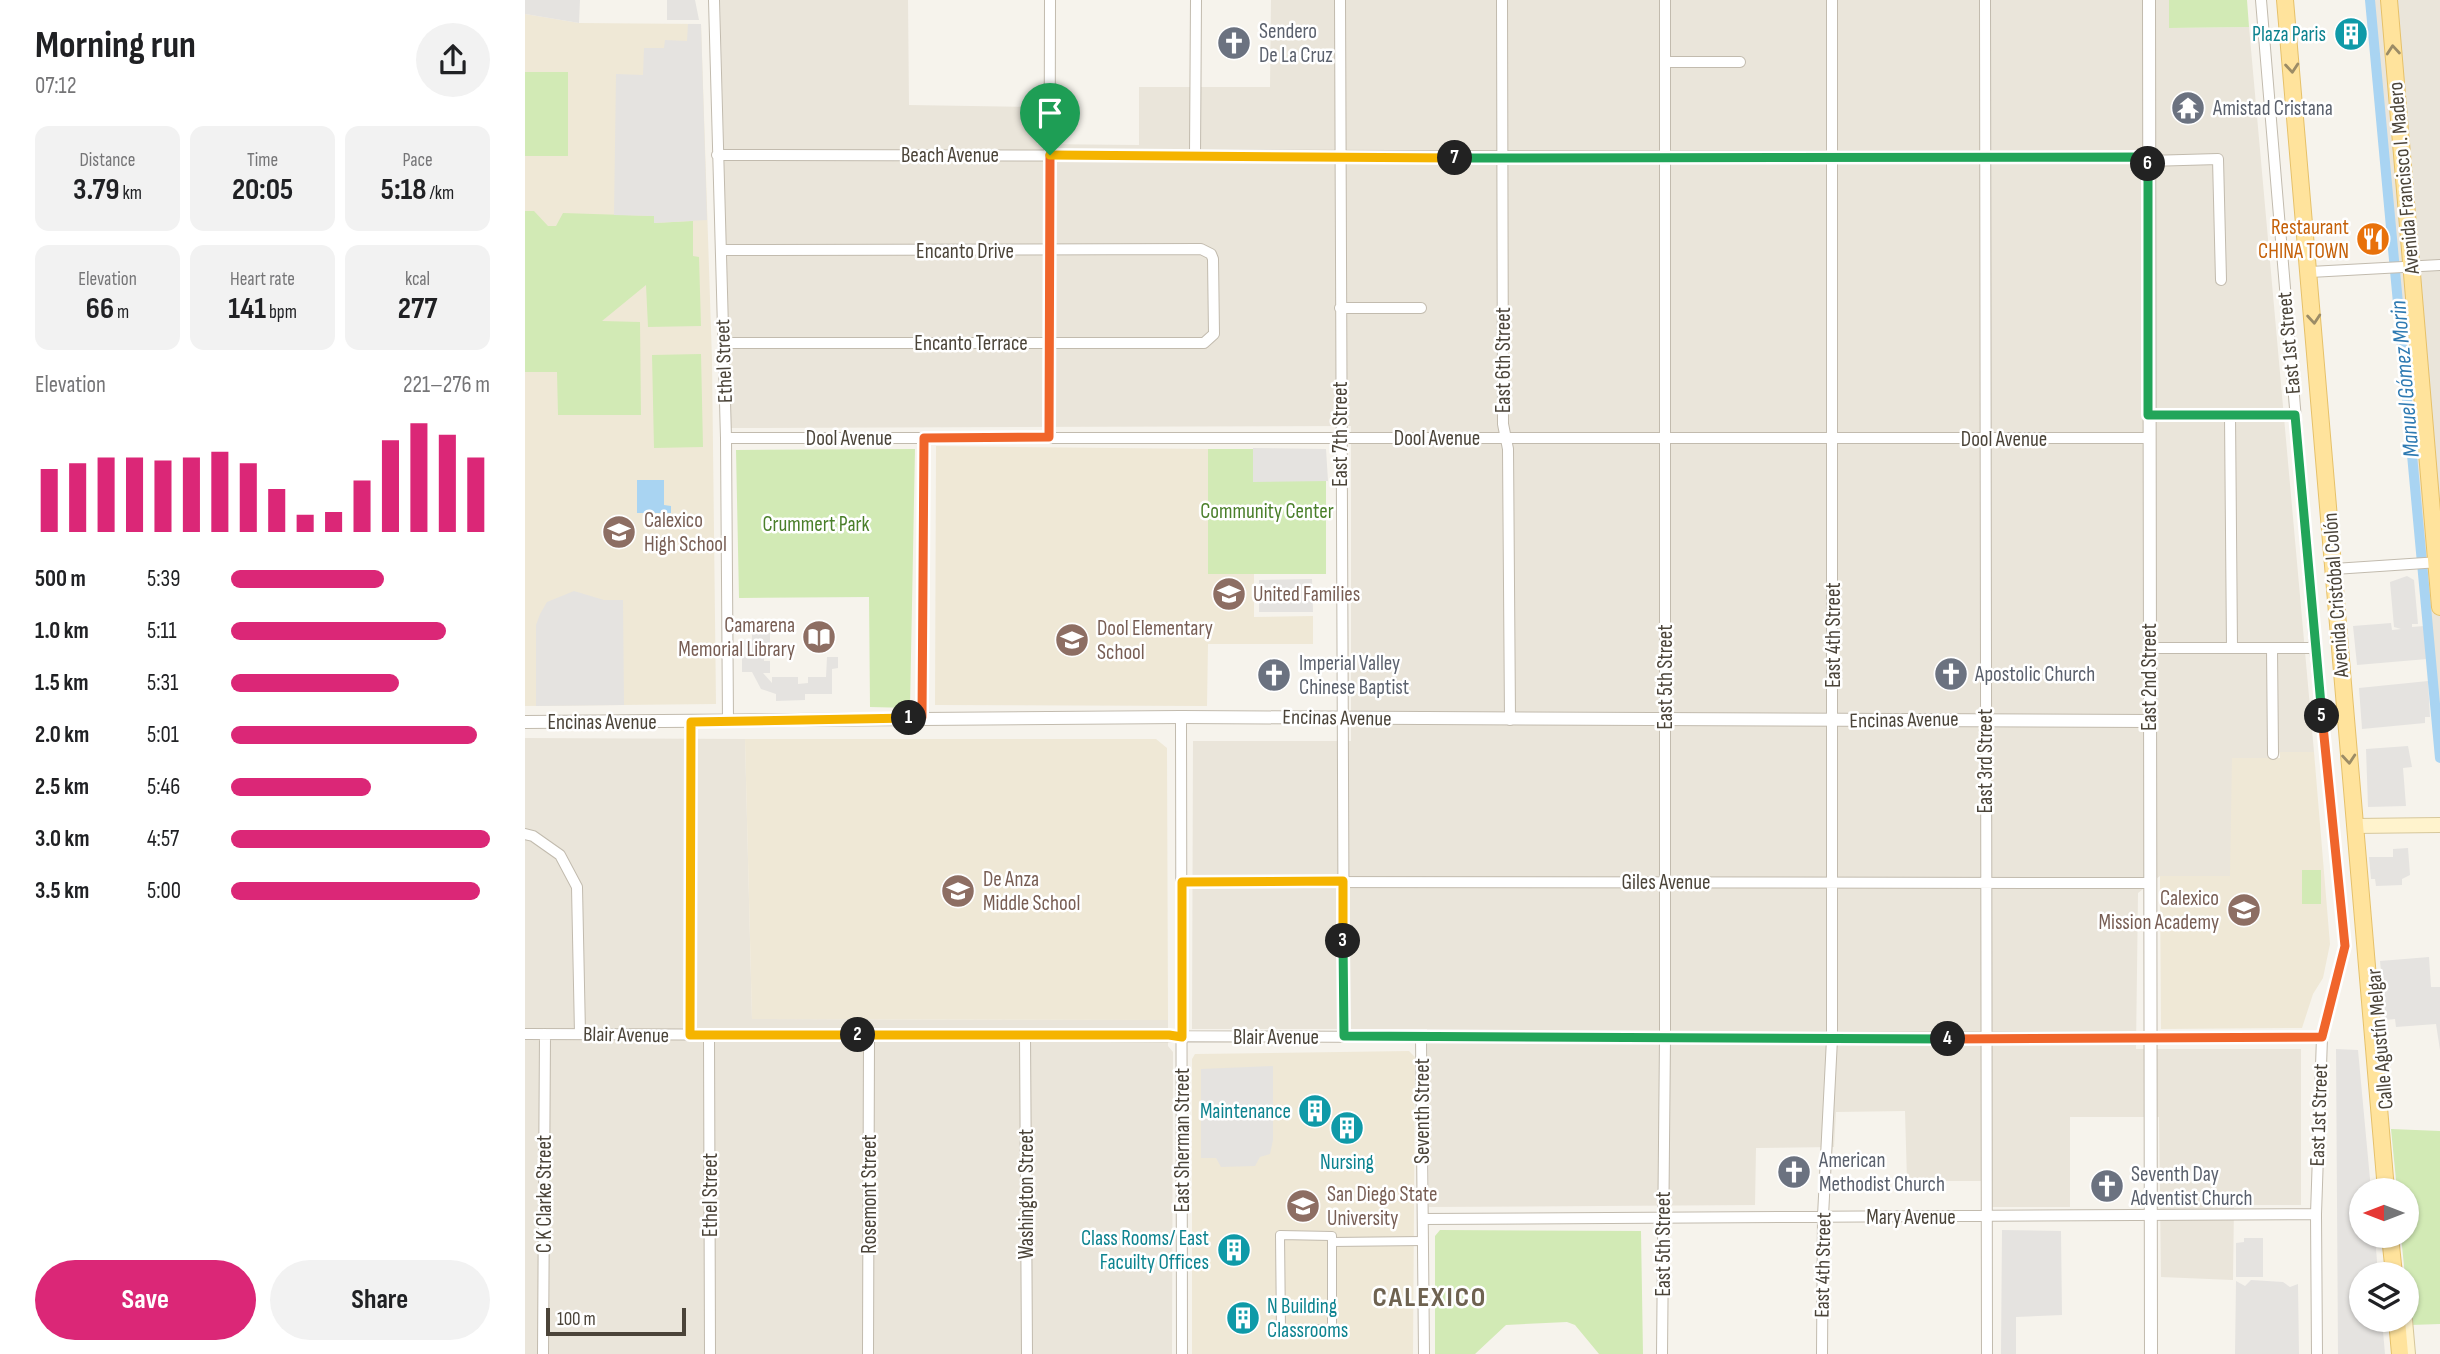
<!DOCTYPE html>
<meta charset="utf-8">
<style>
body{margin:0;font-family:"Sofia Sans Condensed",sans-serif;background:#f2f2f2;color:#202124;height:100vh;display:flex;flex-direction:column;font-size:26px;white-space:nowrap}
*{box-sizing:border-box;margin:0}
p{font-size:23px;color:#757577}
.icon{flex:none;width:38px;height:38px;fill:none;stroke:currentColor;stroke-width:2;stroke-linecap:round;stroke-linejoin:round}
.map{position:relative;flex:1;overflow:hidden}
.sheet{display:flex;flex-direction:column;background:#fff;width:525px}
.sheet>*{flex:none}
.needle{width:46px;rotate:270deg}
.fabs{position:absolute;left:1824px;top:1178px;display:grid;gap:14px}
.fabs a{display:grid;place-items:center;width:70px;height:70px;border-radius:50%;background:#fff;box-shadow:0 2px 5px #0004;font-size:35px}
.scale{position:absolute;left:21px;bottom:18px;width:140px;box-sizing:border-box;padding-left:7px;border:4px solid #4b4439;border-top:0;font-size:19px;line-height:24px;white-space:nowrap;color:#4b4439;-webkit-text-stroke:5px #fff;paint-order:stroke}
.pin{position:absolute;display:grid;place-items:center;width:60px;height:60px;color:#fff;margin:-72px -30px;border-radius:50% 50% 50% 0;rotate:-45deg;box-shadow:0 0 7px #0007}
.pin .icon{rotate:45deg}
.km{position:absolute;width:35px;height:35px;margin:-18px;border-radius:50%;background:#222;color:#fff;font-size:19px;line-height:35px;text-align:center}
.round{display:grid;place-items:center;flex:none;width:74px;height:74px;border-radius:37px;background:#f2f2f2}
.headline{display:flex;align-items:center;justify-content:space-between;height:119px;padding:0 35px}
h1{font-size:38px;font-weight:700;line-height:52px}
.stats{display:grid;grid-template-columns:repeat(3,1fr);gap:10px;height:119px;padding:7px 35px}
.stats div{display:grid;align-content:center;border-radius:14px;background:#f2f2f2;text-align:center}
.stats b{font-size:30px;font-weight:700}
.stats small{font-size:19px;font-weight:400}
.stats p{font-size:19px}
.chart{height:196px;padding:14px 35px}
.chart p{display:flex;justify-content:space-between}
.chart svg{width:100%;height:126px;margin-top:7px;stroke:#db2777;stroke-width:6}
.action{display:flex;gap:14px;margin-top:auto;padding:14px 35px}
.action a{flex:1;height:80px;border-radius:42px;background:#db2777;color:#fff;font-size:28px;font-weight:700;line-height:80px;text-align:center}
.action a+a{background:#f2f2f2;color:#202124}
ul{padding:0 35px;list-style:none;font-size:23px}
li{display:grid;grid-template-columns:112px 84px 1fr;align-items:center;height:52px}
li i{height:18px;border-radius:9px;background:#db2777}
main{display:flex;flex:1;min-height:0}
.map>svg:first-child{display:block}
.residential{fill:#eae5da}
.education{fill:#efe8d6}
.green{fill:#d2eab5}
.parking{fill:#e5e3e0}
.water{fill:#a9d4f2}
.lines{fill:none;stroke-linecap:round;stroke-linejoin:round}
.canal{stroke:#a9d4f2;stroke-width:10}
.pedestrian-casing{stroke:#c2bbae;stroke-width:10}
.minor-casing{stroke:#c2bbae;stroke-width:12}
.tertiary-casing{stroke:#c2bbae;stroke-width:14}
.secondary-casing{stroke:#d6c79b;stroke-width:16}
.primary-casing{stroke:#e6c16a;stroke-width:18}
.pedestrian{stroke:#fff;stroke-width:8}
.minor{stroke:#fff;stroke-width:10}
.tertiary{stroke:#fff;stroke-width:12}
.secondary{stroke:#fff3cd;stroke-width:14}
.primary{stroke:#ffe39c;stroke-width:16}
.oneway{stroke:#9c8c66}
.split-1-casing{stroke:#fff;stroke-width:14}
.split-2-casing{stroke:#fff;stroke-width:14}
.split-3-casing{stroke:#fff;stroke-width:14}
.split-4-casing{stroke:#fff;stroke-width:14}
.split-5-casing{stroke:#fff;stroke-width:14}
.split-6-casing{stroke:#fff;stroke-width:14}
.split-7-casing{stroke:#fff;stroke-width:14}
.split-8-casing{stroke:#fff;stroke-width:14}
.split-1{stroke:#f0652b;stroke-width:9}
.split-2{stroke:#f5b400;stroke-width:9}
.split-3{stroke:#f5b400;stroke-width:9}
.split-4{stroke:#22a559;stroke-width:9}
.split-5{stroke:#f0652b;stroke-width:9}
.split-6{stroke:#22a559;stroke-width:9}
.split-7{stroke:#22a559;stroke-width:9}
.split-8{stroke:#f5b400;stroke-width:9}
.labels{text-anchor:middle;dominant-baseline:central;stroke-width:5;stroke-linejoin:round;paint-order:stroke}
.worship-label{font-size:21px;fill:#5b616d;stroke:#fff;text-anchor:start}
.culture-label{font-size:21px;fill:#0d838f;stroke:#fff;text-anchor:end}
.street-label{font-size:21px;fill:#4b4439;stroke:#fff}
.food-label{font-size:21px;fill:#c56008;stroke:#fff;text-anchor:end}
.park-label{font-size:21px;fill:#4a7f2a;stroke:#fff}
.education-label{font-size:21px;fill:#785e54;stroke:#fff;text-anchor:start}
.water-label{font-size:23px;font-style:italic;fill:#2e7ab2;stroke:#fff}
.district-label{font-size:28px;font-weight:bold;letter-spacing:2px;fill:#6e6250;stroke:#fff}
</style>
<main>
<section class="sheet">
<div class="headline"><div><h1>Morning run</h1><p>07:12</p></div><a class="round"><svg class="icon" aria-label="share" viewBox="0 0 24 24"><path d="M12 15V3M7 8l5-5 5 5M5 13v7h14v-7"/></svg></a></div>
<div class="stats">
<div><p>Distance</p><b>3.79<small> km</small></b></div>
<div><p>Time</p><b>20:05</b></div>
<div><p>Pace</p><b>5:18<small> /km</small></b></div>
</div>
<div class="stats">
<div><p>Elevation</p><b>66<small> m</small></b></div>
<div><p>Heart rate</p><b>141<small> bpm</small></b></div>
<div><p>kcal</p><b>277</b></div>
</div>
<div class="chart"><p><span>Elevation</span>221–276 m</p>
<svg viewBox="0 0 160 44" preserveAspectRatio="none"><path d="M5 44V22M15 44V20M25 44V18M35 44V18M45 44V19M55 44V18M65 44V16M75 44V20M85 44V29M95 44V38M105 44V37M115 44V26M125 44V12M135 44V6M145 44V10M155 44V18"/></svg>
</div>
<ul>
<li><b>500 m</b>5:39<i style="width:59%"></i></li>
<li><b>1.0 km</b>5:11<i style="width:83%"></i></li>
<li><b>1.5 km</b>5:31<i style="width:65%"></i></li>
<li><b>2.0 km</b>5:01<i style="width:95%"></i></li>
<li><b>2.5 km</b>5:46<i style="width:54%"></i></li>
<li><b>3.0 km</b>4:57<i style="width:100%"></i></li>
<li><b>3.5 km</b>5:00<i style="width:96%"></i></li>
</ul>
<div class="action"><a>Save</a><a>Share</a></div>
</section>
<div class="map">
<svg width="1915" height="1354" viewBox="0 0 1915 1354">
<rect width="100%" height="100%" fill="#f6f3ec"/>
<path class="residential" d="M195,0H383L384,105L512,107V144L614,145V87H745L746,0H1644V28L1724,27L1789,752H1755L1705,876H1635L1613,893L1611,1049H1776V1205H1709L1708,1280L1636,1277L1634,1117H1545V1207H1467L1466,1181H1382L1380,1111L1311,1112L1309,1147L1231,1148L1230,1205L904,1207L902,1029H667L668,741H826V426L206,428Z
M1845,0H1915V759Z
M0,738L220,739L227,1019L643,1020V1046L648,1052L647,1354H0Z"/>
<path class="education" d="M0,14L54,23L176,24L187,360L191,704L0,706Z
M411,446L683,449V572H729V617L788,616V644H683L682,706L410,705Z
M220,739H631L642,748L643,1020L227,1019Z
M1755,752H1789L1805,944L1798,978L1788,994L1777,1028L1636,1029L1635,876H1705L1707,758H1755Z
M884,1051L890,1057L888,1354H667V1059L670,1054Z"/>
<path class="green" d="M1644,0H1722L1724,27L1644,28Z
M0,72H43V156H0Z
M0,211H9L23,226H31L38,213L129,216V223L168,221V256L174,257L176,326L123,327L121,285L77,321L115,322L116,415H33L32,372H0Z
M176,354L178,447L129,448L127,355Z
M390,449L385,708L345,707L344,597L214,598L211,450Z
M683,449H801V574H683Z
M1777,870H1796V904H1777Z
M1866,1129L1915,1131V1324L1885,1325L1876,1236H1881V1190H1872Z
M915,1230L1116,1231L1118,1354H1074L1050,1325L1042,1322L981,1325L950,1354H910V1236Z"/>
<path class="parking" d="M0,0H55L54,23L0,14Z
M142,0H170L174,20H142Z
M163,24H176L182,220L129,223V216L89,215L91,74L118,75L119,48H139L140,40L162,41Z
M728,448L801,449L803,481L728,482Z
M1882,576L1889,580L1893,624H1887V627L1899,626L1902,659L1832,665L1828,626L1866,623L1867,630L1876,629L1869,627L1865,582Z
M787,579L788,612H734V580Z
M49,591L79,600H98L99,705L11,706V625L15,614L22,602Z
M227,627H245V652L239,653V661H245V673H238L247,683V677H273V684L283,683V677H301L302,657H313V668L307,669V694H280V700L251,701V694L236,689L227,672H217V640H227Z
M1903,681L1905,717H1900V723L1837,729L1834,688Z
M1883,746L1887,767L1878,768L1881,806L1843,807L1841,749Z
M1883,848L1885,875L1877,879V885L1851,886L1850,879H1846L1844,857H1868V849Z
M1904,957L1906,987H1915V1050L1911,1024L1871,1027L1870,1019L1861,1020L1855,961Z
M1811,1049L1833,1050L1846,1190H1836V1236H1850L1853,1274H1836V1320H1857L1860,1354H1813Z
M748,1066V1140L745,1154L735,1157L730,1166L696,1167L691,1158H676V1069Z
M1477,1230L1536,1231L1537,1315L1491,1317V1354H1476Z
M1719,1238H1738V1277H1711V1243L1719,1242Z
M1726,1280L1758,1282L1765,1287L1773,1284L1774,1354H1710L1711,1281L1720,1286Z"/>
<path class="water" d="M112,480H139V505L146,506V513H112Z"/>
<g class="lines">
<path class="canal" d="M1845,0L1915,758"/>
<g class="pedestrian-casing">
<path id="pedestrian" d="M755,1235L807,1236V1329L756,1330Z
M807,1242L898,1241"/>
</g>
<g class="minor-casing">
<path id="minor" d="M189,0L201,438L203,721
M815,0L819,1036
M977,0L978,424L983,449L985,720
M1460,0L1462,1354
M1736,0L1790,648L1820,946L1797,1037L1791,1214L1792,1354
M1141,62H1215
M192,155L1623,157
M670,156L671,0
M1623,161L1693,159L1696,280
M196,250L676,249L686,254L688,259L689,334L679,343H198
M1785,272L1915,265
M815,308H896
M1623,415H1770
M1705,416L1707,648
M524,437L525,0
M201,438H1623
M1809,569L1915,562
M1624,648H1790
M1747,648L1748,754
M397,717L399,438
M656,717L657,1354
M0,834L8,836L35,855L52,887L55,1034
M657,882L1625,883
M0,1034L1140,1038L1797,1037
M500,1034L502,1354
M165,1035L166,722
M184,1035L185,1354
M896,1036L899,1354
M898,1219L1791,1214
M18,1354L20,1034
M343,1354L344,1035
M1137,1354L1140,1038V0
M1297,1354L1298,1216L1307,1039V0"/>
</g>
<g class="tertiary-casing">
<path id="tertiary" d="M1624,0L1626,1354
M0,722L656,717L1624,721"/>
</g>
<g class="secondary-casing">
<path id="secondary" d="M1830,826L1915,825
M1880,1320L1883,1354"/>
</g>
<g class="primary-casing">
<path id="primary" d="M1760,0L1861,1190
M1864,0L1915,607
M1865,1236L1869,1274
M1872,1320L1875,1354"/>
</g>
<use href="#pedestrian" class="pedestrian"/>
<use href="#minor" class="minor"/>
<use href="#tertiary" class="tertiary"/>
<use href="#secondary" class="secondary"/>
<use href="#primary" class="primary"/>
</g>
<defs><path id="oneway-chevron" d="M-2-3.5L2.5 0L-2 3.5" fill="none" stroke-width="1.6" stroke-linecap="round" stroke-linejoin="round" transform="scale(1.75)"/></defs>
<g class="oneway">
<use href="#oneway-chevron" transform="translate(1868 50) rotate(-95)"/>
<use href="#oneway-chevron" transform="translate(1767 68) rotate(85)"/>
<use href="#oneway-chevron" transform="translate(1789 319) rotate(85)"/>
<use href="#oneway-chevron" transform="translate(1824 759) rotate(85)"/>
</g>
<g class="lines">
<g class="split-1-casing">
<path id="split-1" d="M384,718L397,717L399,438L524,437L525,155"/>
</g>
<g class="split-2-casing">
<path id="split-2" d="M333,1035H165L166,722L384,718"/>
</g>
<g class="split-3-casing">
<path id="split-3" d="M333,1035H644L657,1037V882L818,881V941"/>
</g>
<g class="split-4-casing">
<path id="split-4" d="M818,941L819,1036L1423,1039"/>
</g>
<g class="split-5-casing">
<path id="split-5" d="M1423,1039L1797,1037L1820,946L1797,716"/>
</g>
<g class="split-6-casing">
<path id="split-6" d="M1623,164V415H1770L1797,716"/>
</g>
<g class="split-7-casing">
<path id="split-7" d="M930,158L1623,157V164"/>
</g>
<g class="split-8-casing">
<path id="split-8" d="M525,155L930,158"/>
</g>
<use href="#split-1" class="split-1"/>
<use href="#split-2" class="split-2"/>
<use href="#split-3" class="split-3"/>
<use href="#split-4" class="split-4"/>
<use href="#split-5" class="split-5"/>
<use href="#split-6" class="split-6"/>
<use href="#split-7" class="split-7"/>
<use href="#split-8" class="split-8"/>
</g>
<defs>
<g id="building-disc" transform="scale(1.75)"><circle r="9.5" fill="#0f9aa8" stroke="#fff"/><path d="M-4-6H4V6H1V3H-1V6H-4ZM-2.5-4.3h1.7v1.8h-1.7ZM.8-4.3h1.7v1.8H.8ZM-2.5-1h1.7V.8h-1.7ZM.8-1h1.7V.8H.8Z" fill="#fff"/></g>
<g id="church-disc" transform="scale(1.75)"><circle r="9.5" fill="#6b7280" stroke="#fff"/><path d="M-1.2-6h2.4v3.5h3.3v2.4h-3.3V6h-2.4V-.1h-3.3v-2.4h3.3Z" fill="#fff"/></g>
<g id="temple-disc" transform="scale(1.75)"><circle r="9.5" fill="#6b7280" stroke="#fff"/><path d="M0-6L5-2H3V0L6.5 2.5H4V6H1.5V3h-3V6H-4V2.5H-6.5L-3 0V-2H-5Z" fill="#fff"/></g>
<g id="restaurant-disc" transform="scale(1.75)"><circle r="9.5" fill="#e8710a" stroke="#fff"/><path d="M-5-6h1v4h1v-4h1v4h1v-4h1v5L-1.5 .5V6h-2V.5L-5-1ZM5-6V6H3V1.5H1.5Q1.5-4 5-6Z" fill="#fff"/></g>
<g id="school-disc" transform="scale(1.75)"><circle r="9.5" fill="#8d6e63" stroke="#fff"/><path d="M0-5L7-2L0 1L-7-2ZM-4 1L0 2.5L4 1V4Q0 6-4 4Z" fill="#fff"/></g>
<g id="library-disc" transform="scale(1.75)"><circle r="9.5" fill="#8d6e63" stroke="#fff"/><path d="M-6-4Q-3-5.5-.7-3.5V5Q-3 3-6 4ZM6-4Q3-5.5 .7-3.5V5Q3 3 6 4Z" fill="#fff"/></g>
<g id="university-disc" transform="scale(1.75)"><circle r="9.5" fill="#8d6e63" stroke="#fff"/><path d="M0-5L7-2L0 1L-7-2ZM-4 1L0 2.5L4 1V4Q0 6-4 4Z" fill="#fff"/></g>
</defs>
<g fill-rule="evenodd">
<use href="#building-disc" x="1826" y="34"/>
<use href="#church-disc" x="709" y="43"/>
<use href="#temple-disc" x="1663" y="108"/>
<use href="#restaurant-disc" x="1848" y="239"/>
<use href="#school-disc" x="94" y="532"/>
<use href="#school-disc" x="704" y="594"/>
<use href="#library-disc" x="294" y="637"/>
<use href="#school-disc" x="547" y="640"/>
<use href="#church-disc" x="1426" y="674"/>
<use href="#church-disc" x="749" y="675"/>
<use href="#school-disc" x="433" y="891"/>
<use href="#school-disc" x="1719" y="910"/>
<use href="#building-disc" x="790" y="1111"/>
<use href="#building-disc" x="822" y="1128"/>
<use href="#church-disc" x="1269" y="1172"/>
<use href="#church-disc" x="1582" y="1186"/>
<use href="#university-disc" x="778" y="1206"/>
<use href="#building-disc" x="709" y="1250"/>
<use href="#building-disc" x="718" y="1318"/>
</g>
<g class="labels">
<g class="worship-label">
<text x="734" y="31">Sendero<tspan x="734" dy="24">De La Cruz</tspan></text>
<text x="1688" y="108">Amistad Cristana</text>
<text x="774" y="663">Imperial Valley<tspan x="774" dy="24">Chinese Baptist</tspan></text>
<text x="1450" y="674">Apostolic Church</text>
<text x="1294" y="1160">American<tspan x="1294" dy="24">Methodist Church</tspan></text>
<text x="1606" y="1174">Seventh Day<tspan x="1606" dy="24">Adventist Church</tspan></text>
</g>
<g class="culture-label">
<text x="1801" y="34">Plaza Paris</text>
<text x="766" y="1111">Maintenance</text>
<text x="822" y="1162" text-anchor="middle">Nursing</text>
<text x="684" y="1238">Class Rooms/ East<tspan x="684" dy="24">Facuilty Offices</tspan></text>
<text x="742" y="1306" text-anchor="start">N Building<tspan x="742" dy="24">Classrooms</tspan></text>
</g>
<g class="street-label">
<text x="425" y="155">Beach Avenue</text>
<text transform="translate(1879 178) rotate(-95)">Avenida Francisco I. Madero</text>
<text x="440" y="251">Encanto Drive</text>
<text x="446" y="343">Encanto Terrace</text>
<text transform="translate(1764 343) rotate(-95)">East 1st Street</text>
<text transform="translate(978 360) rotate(-90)">East 6th Street</text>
<text transform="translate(199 361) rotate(-92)">Ethel Street</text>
<text transform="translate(815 434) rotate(-90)">East 7th Street</text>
<text x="324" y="438">Dool Avenue</text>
<text x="912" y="438">Dool Avenue</text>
<text x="1479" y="439">Dool Avenue</text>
<text transform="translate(1811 595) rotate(-94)">Avenida Cristóbal Colón</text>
<text transform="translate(1308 635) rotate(-90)">East 4th Street</text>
<text transform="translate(1140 677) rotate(-90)">East 5th Street</text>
<text transform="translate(1624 677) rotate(-90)">East 2nd Street</text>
<text transform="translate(812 718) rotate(1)">Encinas Avenue</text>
<text transform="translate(1379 720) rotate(-1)">Encinas Avenue</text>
<text x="77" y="722">Encinas Avenue</text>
<text transform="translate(1460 761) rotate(-90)">East 3rd Street</text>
<text x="1141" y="882">Giles Avenue</text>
<text transform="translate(101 1035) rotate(1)">Blair Avenue</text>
<text x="751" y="1037">Blair Avenue</text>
<text transform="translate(1855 1039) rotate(-95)">Calle Agustín Melgar</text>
<text transform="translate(897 1111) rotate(-90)">Seventh Street</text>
<text transform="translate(1794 1115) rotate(-88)">East 1st Street</text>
<text transform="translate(657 1140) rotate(-90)">East Sherman Street</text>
<text transform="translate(19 1194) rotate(-90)">C K Clarke Street</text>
<text transform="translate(344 1194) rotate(-90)">Rosemont Street</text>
<text transform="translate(501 1194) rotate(-90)">Washington Street</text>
<text transform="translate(185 1195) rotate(-90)">Ethel Street</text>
<text x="1386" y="1217">Mary Avenue</text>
<text transform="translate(1138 1244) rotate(-90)">East 5th Street</text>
<text transform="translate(1298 1265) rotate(-89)">East 4th Street</text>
</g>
<g class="food-label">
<text x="1824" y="227">Restaurant<tspan x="1824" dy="24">CHINA TOWN</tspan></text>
</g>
<g class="park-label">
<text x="742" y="511">Community Center</text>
<text x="291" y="524">Crummert Park</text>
</g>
<g class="education-label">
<text x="119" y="520">Calexico<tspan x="119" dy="24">High School</tspan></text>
<text x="728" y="594">United Families</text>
<text x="270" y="625" text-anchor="end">Camarena<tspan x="270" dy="24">Memorial Library</tspan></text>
<text x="572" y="628">Dool Elementary<tspan x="572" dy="24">School</tspan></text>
<text x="458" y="879">De Anza<tspan x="458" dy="24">Middle School</tspan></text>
<text x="1694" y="898" text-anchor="end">Calexico<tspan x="1694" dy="24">Mission Academy</tspan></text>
<text x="802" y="1194">San Diego State<tspan x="802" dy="24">University</tspan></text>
</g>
<g class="water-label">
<text transform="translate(1880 379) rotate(-95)">Manuel Gómez Morin</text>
</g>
<g class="district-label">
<text x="905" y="1297">CALEXICO</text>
</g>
</g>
</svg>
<div class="fabs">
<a><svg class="needle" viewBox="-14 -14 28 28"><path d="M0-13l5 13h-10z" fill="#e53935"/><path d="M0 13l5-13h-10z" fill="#757577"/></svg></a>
<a><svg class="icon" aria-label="layers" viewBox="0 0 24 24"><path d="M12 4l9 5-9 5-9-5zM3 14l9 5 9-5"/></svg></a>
</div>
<div class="scale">100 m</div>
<div class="pin" style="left:525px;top:155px;background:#1e9e55"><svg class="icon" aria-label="arrive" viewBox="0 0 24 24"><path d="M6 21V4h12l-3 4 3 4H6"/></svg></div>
<b class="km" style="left:384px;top:718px">1</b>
<b class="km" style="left:333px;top:1035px">2</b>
<b class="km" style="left:818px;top:941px">3</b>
<b class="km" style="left:1423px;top:1039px">4</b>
<b class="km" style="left:1797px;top:716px">5</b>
<b class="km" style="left:1623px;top:164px">6</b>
<b class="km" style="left:930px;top:158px">7</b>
</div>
</main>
